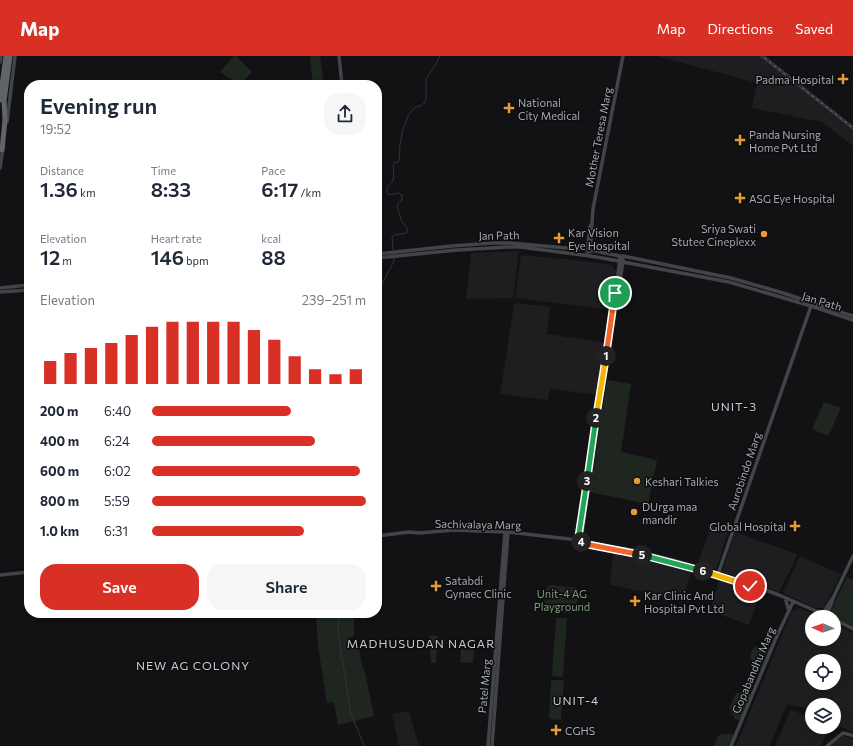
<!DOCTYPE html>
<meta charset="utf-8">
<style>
body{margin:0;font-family:Commissioner,sans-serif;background:#f6f6f7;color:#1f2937;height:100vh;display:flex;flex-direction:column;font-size:15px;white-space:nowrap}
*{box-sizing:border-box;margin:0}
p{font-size:13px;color:#747a83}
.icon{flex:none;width:22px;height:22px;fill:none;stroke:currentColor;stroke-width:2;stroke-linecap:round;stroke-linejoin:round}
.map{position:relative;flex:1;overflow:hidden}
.panel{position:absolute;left:24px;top:24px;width:358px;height:538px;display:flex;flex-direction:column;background:#fff;border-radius:16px;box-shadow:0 2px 10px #0003}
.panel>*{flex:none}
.needle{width:26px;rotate:272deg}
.tools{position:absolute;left:805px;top:554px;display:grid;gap:8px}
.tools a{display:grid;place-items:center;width:36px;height:36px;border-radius:50%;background:#fff;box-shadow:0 2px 10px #0003;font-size:20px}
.pin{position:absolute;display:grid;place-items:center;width:34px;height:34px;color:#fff;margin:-17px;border:2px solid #fff;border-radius:50%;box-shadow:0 1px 4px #0007}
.km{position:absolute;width:20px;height:20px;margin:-10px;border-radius:50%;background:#222;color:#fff;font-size:11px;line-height:20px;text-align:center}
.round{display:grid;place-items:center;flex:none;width:42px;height:42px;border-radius:16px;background:#f6f6f7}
.head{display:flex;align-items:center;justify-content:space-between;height:68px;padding:0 16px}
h1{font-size:22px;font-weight:600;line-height:30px}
.stats{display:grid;grid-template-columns:repeat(3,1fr);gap:6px;height:68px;padding:4px 16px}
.stats div{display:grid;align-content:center}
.stats b{font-size:20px;font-weight:600}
.stats small{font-size:11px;font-weight:400}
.stats p{font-size:11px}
.chart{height:112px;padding:8px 16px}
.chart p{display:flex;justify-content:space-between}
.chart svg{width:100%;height:72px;margin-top:4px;stroke:#d93025;stroke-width:6}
.button{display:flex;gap:8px;margin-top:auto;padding:8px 16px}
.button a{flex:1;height:46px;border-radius:16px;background:#d93025;color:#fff;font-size:16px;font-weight:600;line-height:46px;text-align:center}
.button a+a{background:#f6f6f7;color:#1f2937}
ul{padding:0 16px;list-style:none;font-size:13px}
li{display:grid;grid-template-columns:64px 48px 1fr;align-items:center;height:30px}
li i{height:10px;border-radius:5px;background:#d93025}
header{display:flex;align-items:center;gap:24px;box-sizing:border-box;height:56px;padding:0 20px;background:#d93025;color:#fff}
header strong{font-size:19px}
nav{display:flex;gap:22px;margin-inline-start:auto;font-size:14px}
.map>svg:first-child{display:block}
.built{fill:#1e1e20;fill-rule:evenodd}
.green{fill:#1f261f}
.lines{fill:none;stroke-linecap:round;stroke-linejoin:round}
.stream{stroke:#2c363b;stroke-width:1}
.secondary{stroke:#414448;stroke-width:3.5}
.highway{stroke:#606369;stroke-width:5}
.rail-casing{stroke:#4c4f53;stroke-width:2.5}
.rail{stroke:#0d0d0e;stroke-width:1;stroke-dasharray:3;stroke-linecap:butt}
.split-1-casing{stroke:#fff;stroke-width:8}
.split-2-casing{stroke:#fff;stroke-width:8}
.split-3-casing{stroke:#fff;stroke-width:8}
.split-4-casing{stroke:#fff;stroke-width:8}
.split-5-casing{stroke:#fff;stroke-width:8}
.split-6-casing{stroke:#fff;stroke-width:8}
.split-7-casing{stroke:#fff;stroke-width:8}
.split-1{stroke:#f0652b;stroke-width:5}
.split-2{stroke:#f5b400;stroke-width:5}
.split-3{stroke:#22a559;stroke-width:5}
.split-4{stroke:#22a559;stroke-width:5}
.split-5{stroke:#f0652b;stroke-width:5}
.split-6{stroke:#22a559;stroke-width:5}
.split-7{stroke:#f5b400;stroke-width:5}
.poi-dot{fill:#e59c38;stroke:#0d0d0e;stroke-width:1.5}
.labels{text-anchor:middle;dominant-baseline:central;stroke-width:3;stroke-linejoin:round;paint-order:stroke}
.poi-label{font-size:11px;fill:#a4aab3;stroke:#0d0d0e;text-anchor:start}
.street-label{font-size:11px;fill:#a4aab3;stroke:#0d0d0e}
.park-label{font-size:11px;fill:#7d9d7c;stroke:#0d0d0e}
.neighbourhood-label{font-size:12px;letter-spacing:1px;fill:#c5c9d0;stroke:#0d0d0e}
</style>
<header>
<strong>Map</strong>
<nav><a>Map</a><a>Directions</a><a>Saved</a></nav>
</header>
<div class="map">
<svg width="853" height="690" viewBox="0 0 853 690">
<rect width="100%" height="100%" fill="#121214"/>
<path class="built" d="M657,0H766L853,69V90L822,66L752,52L757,27Z
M519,195L513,242L466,243L471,197Z
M521,199L585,205L612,209L616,215L612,254L515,242Z
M515,247L550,251L547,278L606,287L599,339L550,333L548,344L500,338L514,249Z
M711,469L729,474L716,513L698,507Z
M735,476L797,498L792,511L779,536L722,516Z
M613,495L692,513L682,546L654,538L610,529Z
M800,500L841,518L825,550L823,552H816L783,537Z
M720,521L744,529L761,536L749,569L710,555Z
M799,552L822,561H812V583H834V567L853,577V677L834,667V649H812V656L806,652L787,648L770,690H736L791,557L796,553ZM812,605H834V627H812Z
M791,654L804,659H809L812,660V671H830L821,690H775Z
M409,655L419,690H399L392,658Z
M843,680L848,681L853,684V690H830Z"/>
<path class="green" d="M234,0H236L252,16L240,29L220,16Z
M310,0H320L324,29H313Z
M607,324L631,328L621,396L657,404L648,448L590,436Z
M824,346L841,352L828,380L812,373Z
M847,521L853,524V572L829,558Z
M551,529L577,532C581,543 576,548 571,557L549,556L546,553C544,546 543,532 551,529Z
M316,557H349V558L354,559V580L349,582L351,589L358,588L363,613L364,612L374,660L338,669L334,646L327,647L318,590Z
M556,562H567L563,621L552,620Z
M429,579L438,580L436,607H431Z
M754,591H766L770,592L761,614C749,608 748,602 754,591Z
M461,593L474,594L473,607L460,606Z
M551,624H564L561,664L549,663Z
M737,637H747L752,638L740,665L735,663L729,652L735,639Z
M722,678H728L734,679L729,690H714L718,680Z"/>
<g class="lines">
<path class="stream" d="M377,238L394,205L392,181L395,179L406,177L407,176L408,173L402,166L397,151L398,147L402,144V139L398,137L389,139C388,137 386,136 387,133C388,130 391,127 393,124C395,118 392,113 394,107L398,106L399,105L400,88L401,84L402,76L408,60L414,52L422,49L425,46L426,42V23L437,6L440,0
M338,557L339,564L338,575L341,598L343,607L350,653L352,660L361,682L364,690"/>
<path class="secondary" d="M339,0L342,29
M0,6L1,0
M7,66L15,0
M0,112L3,92
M587,196L590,170
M590,196L593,153L623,0
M377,198L452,190L492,187H510L590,194L620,200
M623,200L731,222L783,237L853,260
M377,202L457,194L508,191H520L590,200L619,205
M0,232L29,229
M0,236L29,234
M614,246L619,210L620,200H623V206L619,205
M609,279L612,260
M601,329L606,301
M377,480L409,476L419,477L454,474L478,475L508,476L578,484L579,481
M718,518L811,250
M0,519L29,516
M786,545L789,555
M822,559L834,540L853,500
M826,561L833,543
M830,561L779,539L747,527L673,504L636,495L581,485L588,434L590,410L623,206L729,226L811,250L853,264
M834,563L853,573
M488,690L505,476
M492,690L508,476
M731,690L776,582L793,546
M827,690L843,677L851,679L853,680"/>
<path class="highway" d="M0,44L6,0
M2,94L5,64L4,45L10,0"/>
<g class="rail-casing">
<path id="rail" d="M762,0L853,72"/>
</g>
<use href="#rail" class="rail"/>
</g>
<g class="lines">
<g class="split-1-casing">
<path id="split-1" d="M606,300L615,237"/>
</g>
<g class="split-2-casing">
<path id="split-2" d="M596,362L606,300"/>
</g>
<g class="split-3-casing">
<path id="split-3" d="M587,425L596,362"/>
</g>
<g class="split-4-casing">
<path id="split-4" d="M581,486V485L578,484L587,425"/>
</g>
<g class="split-5-casing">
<path id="split-5" d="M581,486L580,487L642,499"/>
</g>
<g class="split-6-casing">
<path id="split-6" d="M642,499L703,515"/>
</g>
<g class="split-7-casing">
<path id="split-7" d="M703,515L750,530"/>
</g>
<use href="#split-1" class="split-1"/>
<use href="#split-2" class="split-2"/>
<use href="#split-3" class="split-3"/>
<use href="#split-4" class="split-4"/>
<use href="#split-5" class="split-5"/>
<use href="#split-6" class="split-6"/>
<use href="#split-7" class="split-7"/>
</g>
<g class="poi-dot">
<path d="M841 17h4v4h4v4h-4v4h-4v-4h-4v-4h4z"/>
<path d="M507 46h4v4h4v4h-4v4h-4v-4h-4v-4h4z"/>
<path d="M738 78h4v4h4v4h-4v4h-4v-4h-4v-4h4z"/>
<path d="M738 136h4v4h4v4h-4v4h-4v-4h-4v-4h4z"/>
<circle cx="764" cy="178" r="4"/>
<path d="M557 176h4v4h4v4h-4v4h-4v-4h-4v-4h4z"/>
<circle cx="637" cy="425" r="4"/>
<circle cx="634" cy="456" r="4"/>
<path d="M793 464h4v4h4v4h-4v4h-4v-4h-4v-4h4z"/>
<path d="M434 524h4v4h4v4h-4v4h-4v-4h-4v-4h4z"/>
<path d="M633 539h4v4h4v4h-4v4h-4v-4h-4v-4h4z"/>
<path d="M554 668h4v4h4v4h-4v4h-4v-4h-4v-4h4z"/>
</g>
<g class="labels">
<g class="poi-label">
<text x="834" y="23" text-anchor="end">Padma Hospital</text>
<text x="518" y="46">National<tspan x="518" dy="13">City Medical</tspan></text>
<text x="749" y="78">Panda Nursing<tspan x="749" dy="13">Home Pvt Ltd</tspan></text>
<text x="749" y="142">ASG Eye Hospital</text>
<text x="756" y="172" text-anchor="end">Sriya Swati<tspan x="756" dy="13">Stutee Cineplexx</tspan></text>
<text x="568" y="176">Kar Vision<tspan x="568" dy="13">Eye Hospital</tspan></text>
<text x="645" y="425">Keshari Talkies</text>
<text x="642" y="450">DUrga maa<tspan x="642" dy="13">mandir</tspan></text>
<text x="786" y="470" text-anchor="end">Global Hospital</text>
<text x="445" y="524">Satabdi<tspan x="445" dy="13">Gynaec Clinic</tspan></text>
<text x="644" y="539">Kar Clinic And<tspan x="644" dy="13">Hospital Pvt Ltd</tspan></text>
<text x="565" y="674">CGHS</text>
</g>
<g class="street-label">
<text transform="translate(598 81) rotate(-79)">Mother Teresa Marg</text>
<text transform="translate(499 179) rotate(-1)">Jan Path</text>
<text transform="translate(822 245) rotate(17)">Jan Path</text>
<text transform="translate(744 415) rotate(-71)">Aurobindo Marg</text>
<text transform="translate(478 468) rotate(1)">Sachivalaya Marg</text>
<text transform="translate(753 614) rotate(-67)">Gopabandhu Marg</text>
<text transform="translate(484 630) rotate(-85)">Patel Marg</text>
</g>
<g class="park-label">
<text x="562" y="537">Unit-4 AG<tspan x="562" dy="13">Playground</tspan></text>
</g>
<g class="neighbourhood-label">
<text x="734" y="350">UNIT-3</text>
<text x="421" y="587">MADHUSUDAN NAGAR</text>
<text x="193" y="609">NEW AG COLONY</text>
<text x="576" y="644">UNIT-4</text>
</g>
</g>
</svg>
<div class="tools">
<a><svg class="needle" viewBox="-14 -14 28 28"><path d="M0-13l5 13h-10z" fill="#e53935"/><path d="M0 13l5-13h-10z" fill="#747a83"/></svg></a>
<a><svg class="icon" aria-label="locate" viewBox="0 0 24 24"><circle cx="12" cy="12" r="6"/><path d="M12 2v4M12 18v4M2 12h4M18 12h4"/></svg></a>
<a><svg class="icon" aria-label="layers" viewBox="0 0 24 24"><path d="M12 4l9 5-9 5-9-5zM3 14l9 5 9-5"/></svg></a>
</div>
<div class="pin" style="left:615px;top:237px;background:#1e9e55"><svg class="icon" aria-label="arrive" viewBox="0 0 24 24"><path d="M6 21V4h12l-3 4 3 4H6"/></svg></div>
<div class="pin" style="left:750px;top:530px;background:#d93025"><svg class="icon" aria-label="check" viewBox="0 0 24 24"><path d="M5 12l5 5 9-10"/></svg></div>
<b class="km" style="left:606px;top:300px">1</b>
<b class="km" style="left:596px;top:362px">2</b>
<b class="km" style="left:587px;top:425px">3</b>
<b class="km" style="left:581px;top:486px">4</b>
<b class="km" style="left:642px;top:499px">5</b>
<b class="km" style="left:703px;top:515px">6</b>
<section class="panel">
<div class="head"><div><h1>Evening run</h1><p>19:52</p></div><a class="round"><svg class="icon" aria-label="share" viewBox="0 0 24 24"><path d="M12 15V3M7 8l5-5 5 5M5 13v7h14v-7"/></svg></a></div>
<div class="stats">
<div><p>Distance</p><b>1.36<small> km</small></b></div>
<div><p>Time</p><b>8:33</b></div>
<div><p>Pace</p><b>6:17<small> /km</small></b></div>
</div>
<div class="stats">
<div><p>Elevation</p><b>12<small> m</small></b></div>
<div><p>Heart rate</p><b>146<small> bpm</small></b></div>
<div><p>kcal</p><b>88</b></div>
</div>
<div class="chart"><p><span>Elevation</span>239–251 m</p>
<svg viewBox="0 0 160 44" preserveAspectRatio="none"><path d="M5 44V30M15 44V25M25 44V22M35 44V19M45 44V14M55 44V9M65 44V6M75 44V6M85 44V6M95 44V6M105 44V11M115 44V17M125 44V27M135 44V35M145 44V38M155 44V35"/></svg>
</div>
<ul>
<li><b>200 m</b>6:40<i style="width:65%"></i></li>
<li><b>400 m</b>6:24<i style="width:76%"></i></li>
<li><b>600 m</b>6:02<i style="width:97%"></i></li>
<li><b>800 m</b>5:59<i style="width:100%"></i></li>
<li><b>1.0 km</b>6:31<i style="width:71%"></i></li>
</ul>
<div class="button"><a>Save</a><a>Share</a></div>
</section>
</div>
